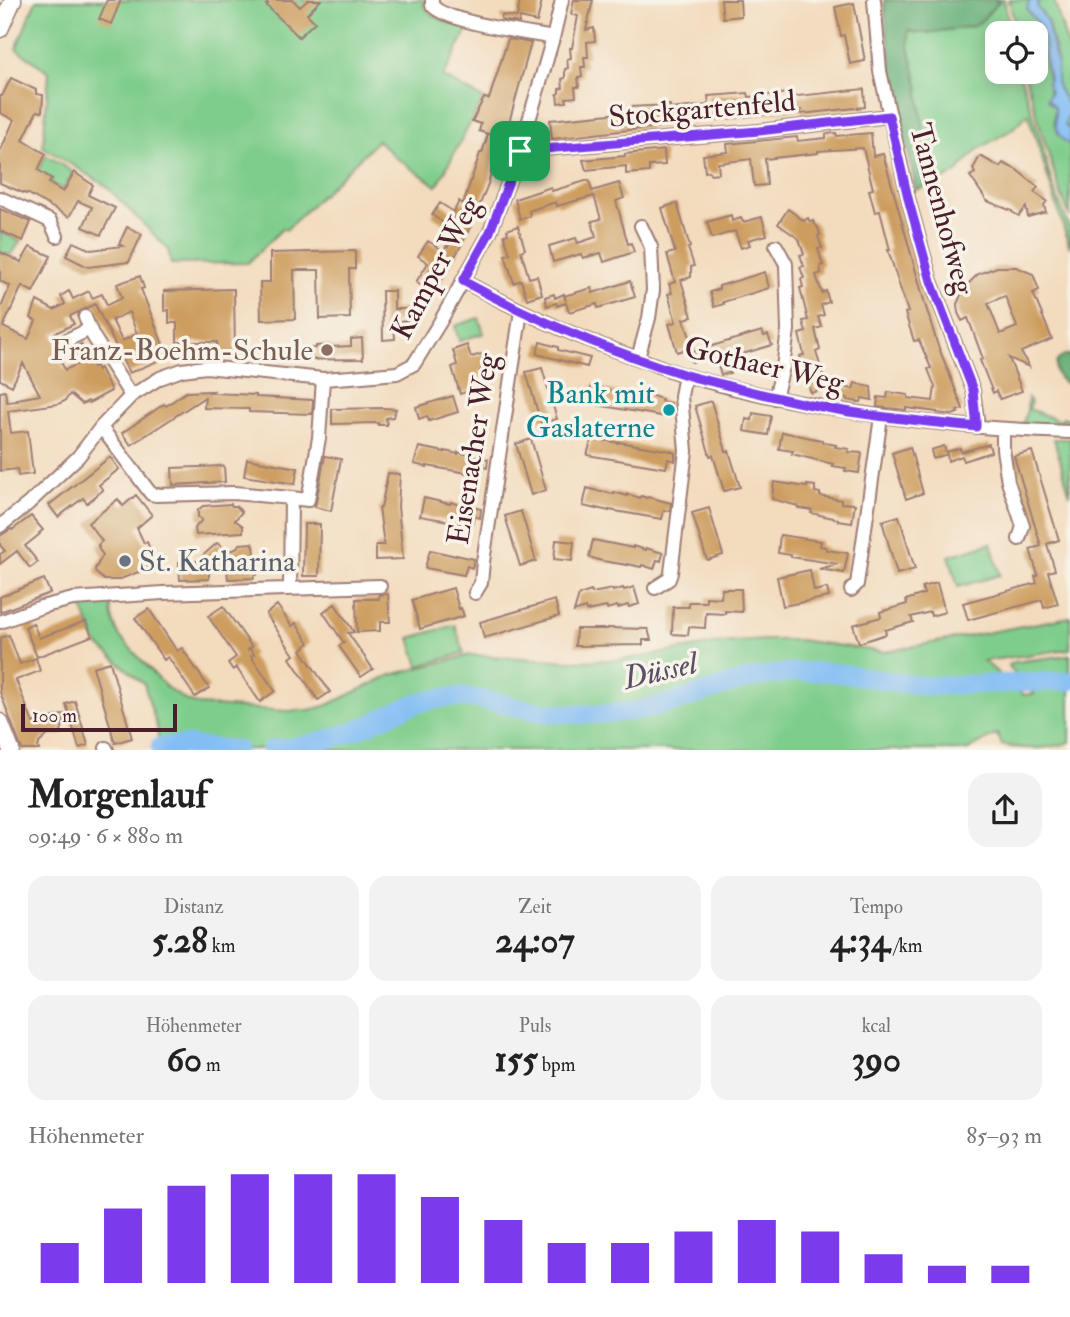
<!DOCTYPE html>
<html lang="de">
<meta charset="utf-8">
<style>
body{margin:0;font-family:"IM FELL Double Pica",serif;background:#f2f2f2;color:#222;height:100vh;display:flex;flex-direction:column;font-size:26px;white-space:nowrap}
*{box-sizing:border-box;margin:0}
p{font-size:23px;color:#767676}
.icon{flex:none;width:38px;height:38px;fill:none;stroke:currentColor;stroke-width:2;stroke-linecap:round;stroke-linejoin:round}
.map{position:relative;height:750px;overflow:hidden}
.sheet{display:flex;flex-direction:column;background:#fff;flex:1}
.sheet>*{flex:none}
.controls{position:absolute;left:985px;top:21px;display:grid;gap:14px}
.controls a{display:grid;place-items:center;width:63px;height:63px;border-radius:14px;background:#fff;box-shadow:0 4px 18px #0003;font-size:35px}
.scale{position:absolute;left:21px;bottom:18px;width:156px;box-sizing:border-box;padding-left:7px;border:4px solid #4a1f2b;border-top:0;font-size:19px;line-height:24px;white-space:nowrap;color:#4a1f2b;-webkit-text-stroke:5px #f7f3e8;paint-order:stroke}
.pin{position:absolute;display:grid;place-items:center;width:60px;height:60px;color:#fff;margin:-30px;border-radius:14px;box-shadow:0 4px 10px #0006}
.round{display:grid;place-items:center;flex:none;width:74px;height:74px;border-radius:21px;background:#f2f2f2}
.overview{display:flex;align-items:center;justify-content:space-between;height:119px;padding:0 28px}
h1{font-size:38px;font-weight:700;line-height:52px}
.metrics{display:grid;grid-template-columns:repeat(3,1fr);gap:10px;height:119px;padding:7px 28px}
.metrics div{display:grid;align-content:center;border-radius:18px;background:#f2f2f2;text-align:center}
.metrics b{font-size:35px;font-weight:700}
.metrics small{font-size:19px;font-weight:400}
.metrics p{font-size:19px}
.chart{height:196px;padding:14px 28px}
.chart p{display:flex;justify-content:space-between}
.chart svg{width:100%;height:126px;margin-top:7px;stroke:#7c3aed;stroke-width:6}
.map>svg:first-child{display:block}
.green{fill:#7fcd8c;stroke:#64765c;stroke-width:2}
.forest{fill:#67b078;stroke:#586852;stroke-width:2}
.water{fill:#82bdf4;stroke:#666e90;stroke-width:2}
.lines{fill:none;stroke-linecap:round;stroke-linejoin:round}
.river{stroke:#82bdf4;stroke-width:19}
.building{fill:#cd9d5e;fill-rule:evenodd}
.minor-casing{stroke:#9e7d74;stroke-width:16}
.major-casing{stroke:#9e7d74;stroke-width:19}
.minor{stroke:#fff;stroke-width:12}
.major{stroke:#fff;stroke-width:16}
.route-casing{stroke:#fff;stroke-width:14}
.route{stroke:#7c3aed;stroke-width:9}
.education-dot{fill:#8d6e63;stroke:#f7f3e8;stroke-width:2.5}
.culture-dot{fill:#0f9aa8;stroke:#f7f3e8;stroke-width:2.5}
.worship-dot{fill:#6b7280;stroke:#f7f3e8;stroke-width:2.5}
.labels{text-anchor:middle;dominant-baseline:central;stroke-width:7;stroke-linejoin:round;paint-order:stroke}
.street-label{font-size:30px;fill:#4a1f2b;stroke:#f7f3e8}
.education-label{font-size:30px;fill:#785e54;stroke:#f7f3e8;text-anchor:end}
.culture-label{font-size:30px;fill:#0d838f;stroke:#f7f3e8;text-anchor:end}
.worship-label{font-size:30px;fill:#5b616d;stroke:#f7f3e8;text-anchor:start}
.water-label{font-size:32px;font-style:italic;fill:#5b4e67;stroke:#f7f3e8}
</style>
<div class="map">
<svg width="1070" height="750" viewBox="0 0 1070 750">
<rect width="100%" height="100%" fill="#f7f3e8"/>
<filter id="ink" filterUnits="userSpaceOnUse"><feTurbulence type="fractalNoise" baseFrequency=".0143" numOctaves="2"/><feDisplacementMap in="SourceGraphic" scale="14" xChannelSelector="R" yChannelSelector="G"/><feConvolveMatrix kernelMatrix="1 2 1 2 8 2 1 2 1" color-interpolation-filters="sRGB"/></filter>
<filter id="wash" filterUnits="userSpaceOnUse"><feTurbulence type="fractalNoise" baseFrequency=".00686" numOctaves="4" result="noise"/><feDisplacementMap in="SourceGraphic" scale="28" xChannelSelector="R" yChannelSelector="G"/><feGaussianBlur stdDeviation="1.57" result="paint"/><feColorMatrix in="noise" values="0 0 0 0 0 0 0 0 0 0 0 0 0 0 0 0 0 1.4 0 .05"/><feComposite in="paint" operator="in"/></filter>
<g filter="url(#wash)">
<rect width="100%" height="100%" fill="#f3dbbe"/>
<path class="green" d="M36,0H423L425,1L423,5C433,20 451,23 468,28L443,77L483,99L437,186L395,157L378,140L286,230L283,228L248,263L171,264L168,249L106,186L43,147L49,72L16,49Z
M1000,0H1004L1011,33H998V72H1019L1039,134L1052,184L1070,230V248L1028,114L1011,130L977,150L956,173L935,184L922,121L918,85L909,47L908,29L916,33H927L974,26L982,20Z
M1009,0H1029C1026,14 1036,18 1041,30C1044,37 1044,44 1044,51C1044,69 1052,83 1048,101L1055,107C1055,111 1054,115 1054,119C1054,129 1062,140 1070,145V217L1059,189L1024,72H1036V33H1017Z
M1039,0H1054L1070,55V129L1066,127L1065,124L1069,114L1067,104L1057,86V61L1047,21L1037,6Z
M46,155L73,172L63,190L50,183L52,179L45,174L37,187L32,183Z
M0,231L20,241L13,253L8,255L0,252Z
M479,318L484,333L459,341L455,326Z
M1028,398L1031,402L1029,409L1060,421L1063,417L1070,420V425L1023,423L1027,410Z
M1054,439H1070V495Z
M991,543L1000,575L958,587L949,556Z
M111,599C109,613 114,625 120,637L166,687L187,701L198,705L287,711L308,710L326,706L391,675L471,655L570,661L614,660L641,657L720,643L765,640H799L884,652L1070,617V649L984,661L1005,679C977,680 949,682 921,681C869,678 820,665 768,674C714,683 664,709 609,712C584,714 559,712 535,709C501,704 475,693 441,697C397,701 357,734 312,743C290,747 266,750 244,749C215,748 188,742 159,745L157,727L144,684L96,643L80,601Z
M455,625L464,653L419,666L410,638Z
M1070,655V675L1019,678L1010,668L1009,665L1015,662Z
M798,673L838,675L915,686L1016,688L1023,695L1034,694L1028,687L1070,685V742C1048,749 1024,750 1002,745L997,734L968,750H281C308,748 334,741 358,731C386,719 412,702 443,698C487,694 530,716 574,716C602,716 632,714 659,708C685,701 710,691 736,685C756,679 777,676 798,673Z"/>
<path class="forest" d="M884,0H1000L982,20L974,26L927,33H916L908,30L909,47L918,85L922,121L935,184L916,190C903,127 888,64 884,0Z
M1064,355H1070V386C1059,380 1053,374 1057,361Z"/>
<path class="water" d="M1029,0H1039L1037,6L1047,21L1054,53L1057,61V86L1067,104L1069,114L1065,123L1066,127L1070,129V145C1053,134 1055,124 1055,107L1047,99L1050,93L1047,81L1049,79C1043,64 1047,46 1041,29C1038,22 1032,17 1027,10Z
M1070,675V685L1028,687L1019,678Z"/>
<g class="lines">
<path class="river" d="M160,747L185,745L237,750
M271,750C300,747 327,741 354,731C384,719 410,701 443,698C478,694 508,707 542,712C561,714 581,715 601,714C625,713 650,709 674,702C706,693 738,679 771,675C790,672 810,671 829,672C863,675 895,684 929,686L1070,681"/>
</g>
<g id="blocks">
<path class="building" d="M107,0H121L111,24L99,19Z
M264,0H293L300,7L308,0H321L307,14L315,22L299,37L266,5L268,4Z
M520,0H542L537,22L520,18L519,23L501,20L502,15L517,17Z
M574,0H593L586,30L594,28L595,41L587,42L588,57H584L585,67H581L582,77H578L579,87H575L576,97L566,98L567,102L558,103L557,94L559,93V89L563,88L562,79L565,78V69L568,68L567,59L571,58L570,48H572L578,16L571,14Z
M721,0H740L741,16L723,18Z
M854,3L865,61L850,64L844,35L841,36L835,7Z
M508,39L531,43L510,119L497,158L495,157L488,184L476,214L462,244L429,302L419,297L423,287L416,282L428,263L418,256L428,241L444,251L446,246L448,247L455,231L432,215L440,203L454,212L459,201L463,204L480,153H482L488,134L479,131L481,124L472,121L484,98L489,99Z
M11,78L36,90V94L43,95L42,112L37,111L23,140L46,154L38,170L52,179L49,183L63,192L74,172L93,185L88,195L115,208L101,235L83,227L92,207L78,201L69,217L27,193L26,194L0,183V152L14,120L0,113V96H2Z
M864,89L865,107L801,114V110L552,139L550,120L631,112L630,107L670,105V109L709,105L708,96L723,95L748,93L749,97L789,93V97Z
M836,133L837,136L871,133L873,156L883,154L925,304L937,343L963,409L957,411L958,413L952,415L937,413V412L906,408V410L877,407L878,397L887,398L888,392L908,395V398L933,401L935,387L928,369L931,368L919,340L914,341L905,313L908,312L888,250H890L880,211L875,212L869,190L873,189L863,148L818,151V153L765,159L767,185L754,186L751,159L718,163L719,173L710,174L709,171L705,172L703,155L728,152L727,144L797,137L798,141L826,138V134Z
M664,150L665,165L649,166V172L626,174V166L586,170L583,160L625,156V154Z
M980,156L1000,167L1003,163L1017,170L1038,187L1034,192L1047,201L1044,205L1046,212L1028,217L1026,207L1019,216L1012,212V211L987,201L970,176L975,173L973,169Z
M589,180L592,191L619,183L624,198L616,201L628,244L631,243L634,252L604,262L601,253L583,258L581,254L553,262L549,246L576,238L578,243L596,237L592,221L601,219L594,196L557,206L556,202L537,208L529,211L530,216L520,219L515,199L551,187L552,191Z
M677,203L690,247L688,248L694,266L691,267V277L681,280L692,317L684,319L693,347L677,352L669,324L676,322L668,294L672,293L669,284L675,282L667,254L675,252L662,208Z
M0,209L31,222L23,241L0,231Z
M788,209L804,221L808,218L810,222L813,221L818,228L820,235L818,236L822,248L818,249L823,265L820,266L821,273L816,275L822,293L826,291L829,302L821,305L824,315L818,317L822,327L815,329L820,350L816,352L827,388L811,393L800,356L804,355L799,334L806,332L803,321L808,320L800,288L803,287L801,279L804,278L800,267L804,266L800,255L804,254L799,239L778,224Z
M731,215L732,221L741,218L743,222L762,217L767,235L748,240L750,245L741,248L735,231L712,238L707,222Z
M518,226L525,249L521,251L529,278L537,276L542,294L527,299L521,280L514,283L505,255L510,254L504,235L508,234L507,230Z
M127,227L142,234L129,262L88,267L66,256L73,242L91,250L123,246L119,244Z
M30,247L51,256L33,292L22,286L3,327L28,339L36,321L31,318L37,301L54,310L65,304L61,296L69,291L73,299L89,291L93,299L92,298L102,294L107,305L122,298L117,284L140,276L144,288L141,289L168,357L129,373L95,304L70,316L74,324L53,334L61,351L56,352L65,370L80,363L73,349L81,344L93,367L96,366L98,370L100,368L111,391L89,403L88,401L82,404L70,394L65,401L58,404L8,411L11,433L28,431L33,474L18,476L17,469L0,471V392L5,391L7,402L18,401L17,399L40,395L23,363L12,386L0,380V310L10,286L0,281V252L21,262ZM129,312L137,334L122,341L112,320Z
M355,251V269H349L350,318L320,319L319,270H294L295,319L261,320L260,282H270V253Z
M997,267H1016L1033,274L1039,290L1033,293L1052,339L1021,352L1029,367L1009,358L1022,391L1000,399L996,391L993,393L980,360L983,359L968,318L962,321L958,313L957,304L964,288L978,274ZM1005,296L1017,327L1000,334L988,303Z
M765,272L769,288L723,302L724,304L714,307L710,292L719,289V286Z
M630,281L635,297L598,308L597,304L569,312L566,303L557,306L556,303L547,306L545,297L554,294L555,298L564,294L566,301L564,296L592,288L593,293Z
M234,289L235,353L217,354V342H177V323H169V310L164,311V291Z
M382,291H394V309H418V321H394L395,339L383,340Z
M762,331L764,336L768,335L772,345L726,359L730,373L721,375L715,355L692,362L689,353Z
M362,338L363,359L283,360V349L316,348V346L331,345L332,347L351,346V339Z
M540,342L558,347V350L590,358L587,367L537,354Z
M467,345L471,357L486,353L490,367L480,371L485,386L460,394L452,367L457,365L453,350Z
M542,368L557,419L541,423L526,372Z
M855,383L871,387L872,400L862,398L861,402H858L847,400V398L833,395L835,385L853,389Z
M591,386L609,390L622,393V391L648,397L649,395L662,399L661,401L671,403L667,417L591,404L593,396L589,395Z
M213,391L210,393L256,395V397L313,400L312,414L249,412V409L204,408L205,397L131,445L122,433L164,404L166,406L186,392Z
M453,396L458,412L429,421L427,416L419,419L416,407Z
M711,401L726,451H729L740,487L724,491L713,455L710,456L695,406Z
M384,408L396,409L393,417L386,418L387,425H379L378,423L332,424V409Z
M753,413L771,416L768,435L744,431L746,419L752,420Z
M782,432L822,440V442L836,445L835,447L849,449L848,452L862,453L859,473L845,471L846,468L832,466L833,464L792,454L793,451L779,449Z
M592,438L605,441V440L618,443V442L671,451L675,453V461L668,459L666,468L587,455Z
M531,439L546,490L531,495L516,444Z
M989,444L991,452L964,461L962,456L948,461L947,454L933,459L931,450L944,446L946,452L960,448L961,452Z
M419,447L445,452V451L458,454V452L471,456V455L488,459L487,468L481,466L479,475L427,466V467L414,464Z
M910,447L923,493L906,499L892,453Z
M1032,451L1059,540L1047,544L1055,570L1048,572L1058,604L1044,608L1042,600L968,620L963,603L1037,583L1035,576H1038L1030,549L1041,546L1014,456Z
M325,456L341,459L331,511L315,507Z
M110,457L119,469L99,485L103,490L87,503L83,498L58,517L49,505Z
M247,459L298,468L295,484L244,476Z
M224,466L225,482L173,485L172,468Z
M388,473L400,474L398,506L403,559L376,560V545H384L379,508H381Z
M774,482L807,487V485L815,486V492L820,493V496L841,500V503L855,504L852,523L838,521V519L811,513L812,510L798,508V506L772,499Z
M587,488L601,492V491L614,494V492L627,496V494L640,498L641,496L647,498L648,497L671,503L670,511L664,510L662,519L609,510V511L596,508V509L583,506Z
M136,495L152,515L137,528L144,543L147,542L153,556L150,558L154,566L118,580H104L96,573L95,569L103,555L98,548L99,547L98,545L102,541L88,523L118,499L123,506Z
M424,498L450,504L451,502L463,506L464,505L481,509L480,518L474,516L472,525L420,516Z
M231,504L232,506H236L242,512L235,520L243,526V532L196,535L195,528L202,520L198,517V510L203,506Z
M709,508L723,555L707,560L692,513Z
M521,511L536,561L520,566L505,516Z
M31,516L43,530L39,533L40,534L25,546L38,562L30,568L17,551L0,564V554L5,551L0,545V536L11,529L12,530Z
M899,516L915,569L897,574L882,521Z
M304,524H320L319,576H303Z
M780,535L821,541L820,546L826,547V550L848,553L844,573L819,569L838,564L791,557V555L778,553Z
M556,540L574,542L572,561L554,559Z
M593,540L633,548V546L646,550V548L663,553L661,561L657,560L654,569L642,565L641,567L628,564V565L602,561L589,557Z
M217,543L226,550H234L240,544L252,543L254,546L257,575H254V578L228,579L227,569L209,570V579L180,580L179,562L200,561V558Z
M430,550L456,556V555L474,559L472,568L467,566L464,575L425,568Z
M810,570L814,591L827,588L829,597L783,606L777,577Z
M44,579L50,593L0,612V597Z
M937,583L945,612L931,616L930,612L911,617L913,622L885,630L886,634L859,643L853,625L881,617L880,612L907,604L906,600L924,594L922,587Z
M634,587L639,604L629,607L628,605L618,608L617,606L607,609V607L586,611L585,608L574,612L579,595L591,591L592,593L613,589V591L623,588L624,590Z
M453,588L459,609L461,608L464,616L420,629L412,600Z
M722,589H741L742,612L725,611V614L706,613L705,628L689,627L688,635L672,634L673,607H689V602H706V597L721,598Z
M388,594L390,622H380V631L357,632L356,599H379V595Z
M555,600L559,616L484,638L480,622Z
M335,604L354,632L348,633L373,669L361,677L339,646L344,643L323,612Z
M277,605L292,626L296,623L309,643L301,650L330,692L318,700L290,658L294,655L266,614Z
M223,606L252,647L247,650L250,649L254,654L251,656L275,691L260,702L236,667L233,670L228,663L236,657L208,616Z
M149,609L177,651L182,648L209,688L195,697L168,657L164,660L135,618Z
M86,621L92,636L37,657L25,627L33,623L39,638Z
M607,628L648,629L651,640H643V645L575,646L576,629H607Z
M9,635L20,664L36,658L40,671L16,680L33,723L66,714L60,735L49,734L39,743V745L38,746L39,750H22L0,692V638Z
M110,662L132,738L115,743L93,667Z
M75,701L88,745L79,748L66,704Z"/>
</g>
</g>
<g filter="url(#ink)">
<use href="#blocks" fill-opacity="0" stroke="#9e7d74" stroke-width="2"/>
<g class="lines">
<g class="minor-casing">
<path id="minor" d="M432,0V5C444,22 528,33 553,38
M874,0L880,71L909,202L931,281L973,390L977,419L976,427
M520,151L759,131L889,116
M0,198L50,221L57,236
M463,281C519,311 577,338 637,358C654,364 670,371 687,376C813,411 940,428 1070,432
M85,317L93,336L131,396
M67,340L90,329
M638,358L649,318L653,290L651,247L641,226
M775,398L783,367L788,330L786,264L776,246
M101,427L151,494L156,495L234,493L291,498
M1003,430V449L1008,482L1023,526L1019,539
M0,526L28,504L78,457L101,427L131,396L160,378L182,370L206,367L323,379L351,377L397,373L414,364L440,322L490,232L520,151L553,38L562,0
M655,588L669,579L671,573L686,451L681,396L685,375
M290,589L291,498L308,500L319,438L323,379
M851,590L857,584L881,417
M475,593L481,583L483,562L521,311
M0,622L41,607L73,599L163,593L380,586
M106,748L107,750"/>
</g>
<g class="major-casing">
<path id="major" d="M0,29L13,0
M0,722L11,750"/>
</g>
<use href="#minor" class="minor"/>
<use href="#major" class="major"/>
</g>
</g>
<g class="lines" filter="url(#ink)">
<g class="route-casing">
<path id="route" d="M889,116L909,202L931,281L973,390L976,419V427C930,422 884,418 838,410C802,404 765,395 729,386C714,382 698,379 683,374C607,350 533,319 463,281L490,232L520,151L759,131Z"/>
</g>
<use href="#route" class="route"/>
</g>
<circle class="education-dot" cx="327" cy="350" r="7"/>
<circle class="culture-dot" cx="669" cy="410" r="7"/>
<circle class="worship-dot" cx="125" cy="561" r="7"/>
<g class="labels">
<g class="street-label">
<text transform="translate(702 109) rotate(-5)">Stockgartenfeld</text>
<text transform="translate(942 209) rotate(75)">Tannenhofweg</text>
<text transform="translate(436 268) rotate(-62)">Kamper Weg</text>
<text transform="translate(764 365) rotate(13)">Gothaer Weg</text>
<text transform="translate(473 449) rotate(-81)">Eisenacher Weg</text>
</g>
<g class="education-label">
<text x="313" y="350">Franz-Boehm-Schule</text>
</g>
<g class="culture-label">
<text x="655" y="393">Bank mit<tspan x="655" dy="34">Gaslaterne</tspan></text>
</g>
<g class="worship-label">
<text x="139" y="561">St. Katharina</text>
</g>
<g class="water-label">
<text transform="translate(660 671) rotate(-13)">Düssel</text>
</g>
</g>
</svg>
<div class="controls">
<a><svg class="icon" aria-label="locate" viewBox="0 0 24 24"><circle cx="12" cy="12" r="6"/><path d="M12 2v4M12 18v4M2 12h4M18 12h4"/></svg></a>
</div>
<div class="scale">100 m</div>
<div class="pin" style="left:520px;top:151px;background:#1e9e55"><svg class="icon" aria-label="arrive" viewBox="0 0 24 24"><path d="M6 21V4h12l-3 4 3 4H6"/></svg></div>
</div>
<section class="sheet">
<div class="overview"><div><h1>Morgenlauf</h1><p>09:49 · 6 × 880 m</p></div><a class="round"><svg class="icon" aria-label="share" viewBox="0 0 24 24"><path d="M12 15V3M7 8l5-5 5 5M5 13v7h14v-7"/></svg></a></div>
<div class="metrics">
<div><p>Distanz</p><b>5.28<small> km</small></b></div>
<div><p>Zeit</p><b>24:07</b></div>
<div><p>Tempo</p><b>4:34<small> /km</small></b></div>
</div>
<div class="metrics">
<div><p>Höhenmeter</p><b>60<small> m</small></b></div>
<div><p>Puls</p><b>155<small> bpm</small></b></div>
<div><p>kcal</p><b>390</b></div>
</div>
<div class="chart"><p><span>Höhenmeter</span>85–93 m</p>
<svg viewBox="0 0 160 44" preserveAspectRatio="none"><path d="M5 44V30M15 44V18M25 44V10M35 44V6M45 44V6M55 44V6M65 44V14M75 44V22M85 44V30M95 44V30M105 44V26M115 44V22M125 44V26M135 44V34M145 44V38M155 44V38"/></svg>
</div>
</section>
